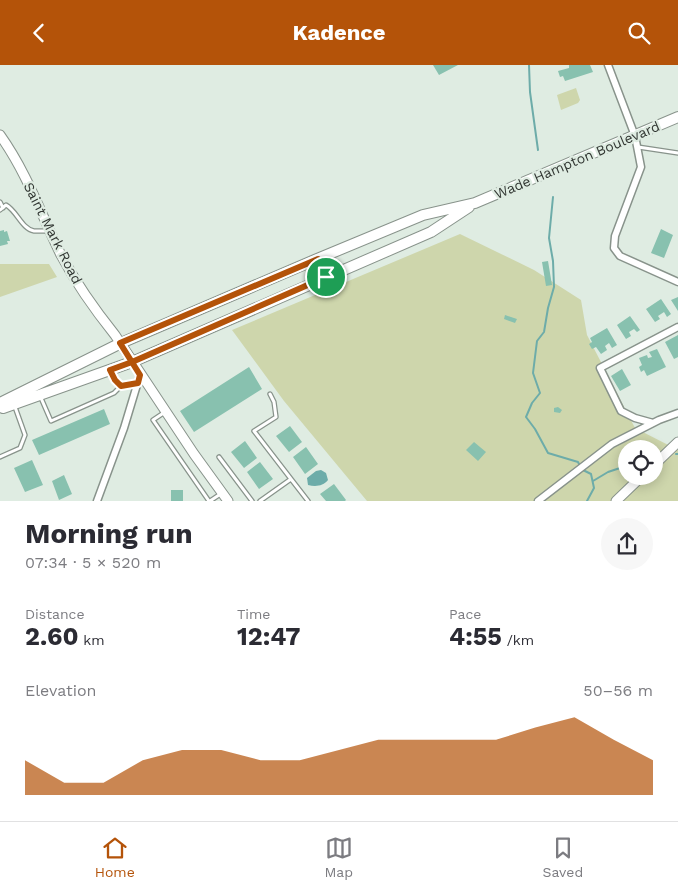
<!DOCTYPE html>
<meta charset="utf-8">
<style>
body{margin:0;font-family:"Work Sans",sans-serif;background:#f7f7f7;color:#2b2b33;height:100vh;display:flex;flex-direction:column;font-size:19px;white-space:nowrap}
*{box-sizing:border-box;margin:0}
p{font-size:16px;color:#7c7c81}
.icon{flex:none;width:28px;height:28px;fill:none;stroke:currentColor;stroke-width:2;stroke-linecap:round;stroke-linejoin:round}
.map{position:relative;height:436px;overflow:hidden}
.sheet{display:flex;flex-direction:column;background:#fff;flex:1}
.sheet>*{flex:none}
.buttons{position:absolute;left:618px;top:375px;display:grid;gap:10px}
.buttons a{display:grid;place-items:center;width:45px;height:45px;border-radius:50%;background:#fff;box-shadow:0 2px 12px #0003;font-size:25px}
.pin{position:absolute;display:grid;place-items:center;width:42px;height:42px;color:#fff;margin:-21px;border:2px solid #fff;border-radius:50%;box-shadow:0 1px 5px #0007}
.round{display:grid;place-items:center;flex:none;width:52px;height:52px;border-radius:26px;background:#f7f7f7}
.head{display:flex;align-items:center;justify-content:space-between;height:85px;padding:0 25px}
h1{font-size:28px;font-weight:700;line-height:38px}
.metrics{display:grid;grid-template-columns:repeat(3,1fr);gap:8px;height:85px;padding:5px 25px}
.metrics div{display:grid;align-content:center}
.metrics b{font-size:25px;font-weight:700}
.metrics small{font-size:14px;font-weight:400}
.metrics p{font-size:14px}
.chart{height:140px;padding:10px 25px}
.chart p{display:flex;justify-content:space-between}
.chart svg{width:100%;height:90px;margin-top:5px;fill:#b45309;opacity:.7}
header{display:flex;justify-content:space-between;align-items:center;height:65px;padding:0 25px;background:#b45309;color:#fff;font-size:22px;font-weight:700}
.menu{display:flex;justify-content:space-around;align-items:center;height:70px;border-top:1px solid #e1e1e2;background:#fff;font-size:14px;color:#7c7c81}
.menu a{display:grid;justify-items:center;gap:2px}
.menu .active{color:#b45309}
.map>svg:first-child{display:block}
.green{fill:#ced6ac;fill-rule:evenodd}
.water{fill:#6daca9}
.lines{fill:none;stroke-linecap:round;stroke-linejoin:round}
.stream{stroke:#6daca9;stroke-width:2}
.building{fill:#88c1af}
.lane-casing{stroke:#88938b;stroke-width:5.5}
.street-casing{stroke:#88938b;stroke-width:9}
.secondary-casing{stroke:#88938b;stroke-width:11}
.primary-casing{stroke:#88938b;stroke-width:12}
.lane{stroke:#fff;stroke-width:3}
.street{stroke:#fff;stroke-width:6}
.secondary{stroke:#fff;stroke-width:9}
.primary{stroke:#fff;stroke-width:10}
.route-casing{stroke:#fff;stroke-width:10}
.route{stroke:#b45309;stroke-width:6}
.labels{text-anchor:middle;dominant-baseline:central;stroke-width:4.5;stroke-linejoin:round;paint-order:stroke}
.street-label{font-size:14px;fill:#323733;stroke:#dfece2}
</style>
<header><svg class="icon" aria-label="back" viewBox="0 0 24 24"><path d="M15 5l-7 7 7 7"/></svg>Kadence<svg class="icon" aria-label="search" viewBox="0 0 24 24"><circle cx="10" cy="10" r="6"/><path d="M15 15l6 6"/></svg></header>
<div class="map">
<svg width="678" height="436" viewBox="0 0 678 436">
<rect width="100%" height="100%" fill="#dfece2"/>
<path class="green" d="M576,23L580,35L578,38L561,45L557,30Z
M460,169L534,205L581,235L587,270L635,363L678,385V436H367L284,336L232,265ZM626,384H654V411H626Z
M0,199H49L57,212L0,232Z"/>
<path class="water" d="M321,405L326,408L328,415C323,421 316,422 308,420L307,413L316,406Z"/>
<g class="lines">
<path class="stream" d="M529,0L530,27L538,85
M553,132L549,173L553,196L554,222L548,243L544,267L537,276L533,308L540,328L532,338L526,352L535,364L548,388L578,397L580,401
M637,384H640
M676,389H678
M583,405L591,409L594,423L587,436
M593,416L608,407L626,401"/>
</g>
<path class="building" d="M433,0H458L439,10Z
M569,0H590L593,7L565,16L563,11L560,12L558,6L569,3Z
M661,164L673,170L664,193L651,188Z
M4,165V167L7,166L10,176H7L8,179L0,181V166Z
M548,196L552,220L546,221L542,197Z
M678,232V246L671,235Z
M661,234L671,249L667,252L664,247L658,251L660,254L655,257L646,244Z
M505,250L517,254L515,258L504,254Z
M630,251L640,265L637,267L634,264L629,267L631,271L626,274L617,260Z
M607,263L617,280L612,283L609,278L605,281L607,285L601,289L596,282L592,284L589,279L592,277L590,273Z
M678,270V292L674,294L665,277Z
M657,284L666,302L647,311L644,305L641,307L639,302L642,300L639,293L647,290L648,293L652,292L649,287Z
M249,302L262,324L194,367L180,346Z
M622,304L631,320L620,326L611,311Z
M558,342L562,345L560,348L554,347V343Z
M104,344L110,359L39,390L32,375Z
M290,361L302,377L289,387L276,371Z
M245,376L257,393L244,403L231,387Z
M474,377L486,387L478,396L466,385Z
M306,382L318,399L305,409L293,392Z
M32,395L43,420L25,427L14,403Z
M260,397L273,414L259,424L247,407Z
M64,410L72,429L59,435L52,416Z
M334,419L346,435L345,436H326L320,429Z
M171,425H183V436H171Z"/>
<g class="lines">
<g class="lane-casing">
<path id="lane" d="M638,82L678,88
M0,137L3,143
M0,145L6,140C17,146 22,164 34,166C38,166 43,166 47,166
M112,308L115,315L121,321L138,318
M41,333L51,356L114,328L121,321
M165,347L153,355L209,436
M0,392L20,383L25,370L15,342
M219,392L252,436
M291,414L308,436
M210,436L222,428
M260,436L291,414L254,366L276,352L274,337L270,329"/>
</g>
<g class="street-casing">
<path id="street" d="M608,0L635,71L641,102L615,171L614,183L620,191L678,217
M653,358L635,353L621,346L600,303L678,262
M97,436L124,363L140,310
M538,436L612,379L659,355L678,348"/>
</g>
<g class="secondary-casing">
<path id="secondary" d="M0,70C27,108 41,149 61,190C76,218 95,245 115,270L194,389L228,436
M654,400L678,377
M616,436L642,411"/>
</g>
<g class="primary-casing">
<path id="primary" d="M317,194L326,212
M0,338L121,278L317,194L423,150L475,138L678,52
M3,343L132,297L431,167L469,142"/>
</g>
<use href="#lane" class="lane"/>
<use href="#street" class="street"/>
<use href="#secondary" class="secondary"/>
<use href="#primary" class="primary"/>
</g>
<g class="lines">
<g class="route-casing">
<path id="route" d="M326,212L318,194L120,278L140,310L138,318L121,321L115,315L110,305L132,297L326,212"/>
</g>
<use href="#route" class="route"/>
</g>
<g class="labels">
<g class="street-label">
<text transform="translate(577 95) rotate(-23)">Wade Hampton Boulevard</text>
<text transform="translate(53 168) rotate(63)">Saint Mark Road</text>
</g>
</g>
</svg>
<div class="buttons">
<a><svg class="icon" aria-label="locate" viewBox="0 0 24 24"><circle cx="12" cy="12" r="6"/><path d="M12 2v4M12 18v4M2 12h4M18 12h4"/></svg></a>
</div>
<div class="pin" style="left:326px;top:212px;background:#1e9e55"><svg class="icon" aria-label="arrive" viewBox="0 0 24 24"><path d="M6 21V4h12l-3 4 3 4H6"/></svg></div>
</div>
<section class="sheet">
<div class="head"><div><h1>Morning run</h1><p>07:34 · 5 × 520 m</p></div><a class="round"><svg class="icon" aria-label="share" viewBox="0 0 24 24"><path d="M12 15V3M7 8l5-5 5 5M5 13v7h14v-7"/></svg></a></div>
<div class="metrics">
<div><p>Distance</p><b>2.60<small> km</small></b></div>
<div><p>Time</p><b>12:47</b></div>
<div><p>Pace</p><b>4:55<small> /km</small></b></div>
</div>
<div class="chart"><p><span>Elevation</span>50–56 m</p>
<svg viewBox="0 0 160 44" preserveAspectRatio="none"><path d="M0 44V27L10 38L20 38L30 27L40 22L50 22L60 27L70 27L80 22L90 17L100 17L110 17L120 17L130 11L140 6L150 17L160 27V44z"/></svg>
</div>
</section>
<nav class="menu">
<a class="active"><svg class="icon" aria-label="home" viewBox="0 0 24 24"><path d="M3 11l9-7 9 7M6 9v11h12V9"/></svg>Home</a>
<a><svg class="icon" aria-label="map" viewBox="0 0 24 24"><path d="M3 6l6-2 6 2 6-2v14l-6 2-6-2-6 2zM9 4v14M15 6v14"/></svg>Map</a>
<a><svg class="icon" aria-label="saved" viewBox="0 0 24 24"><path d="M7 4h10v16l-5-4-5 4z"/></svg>Saved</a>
</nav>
